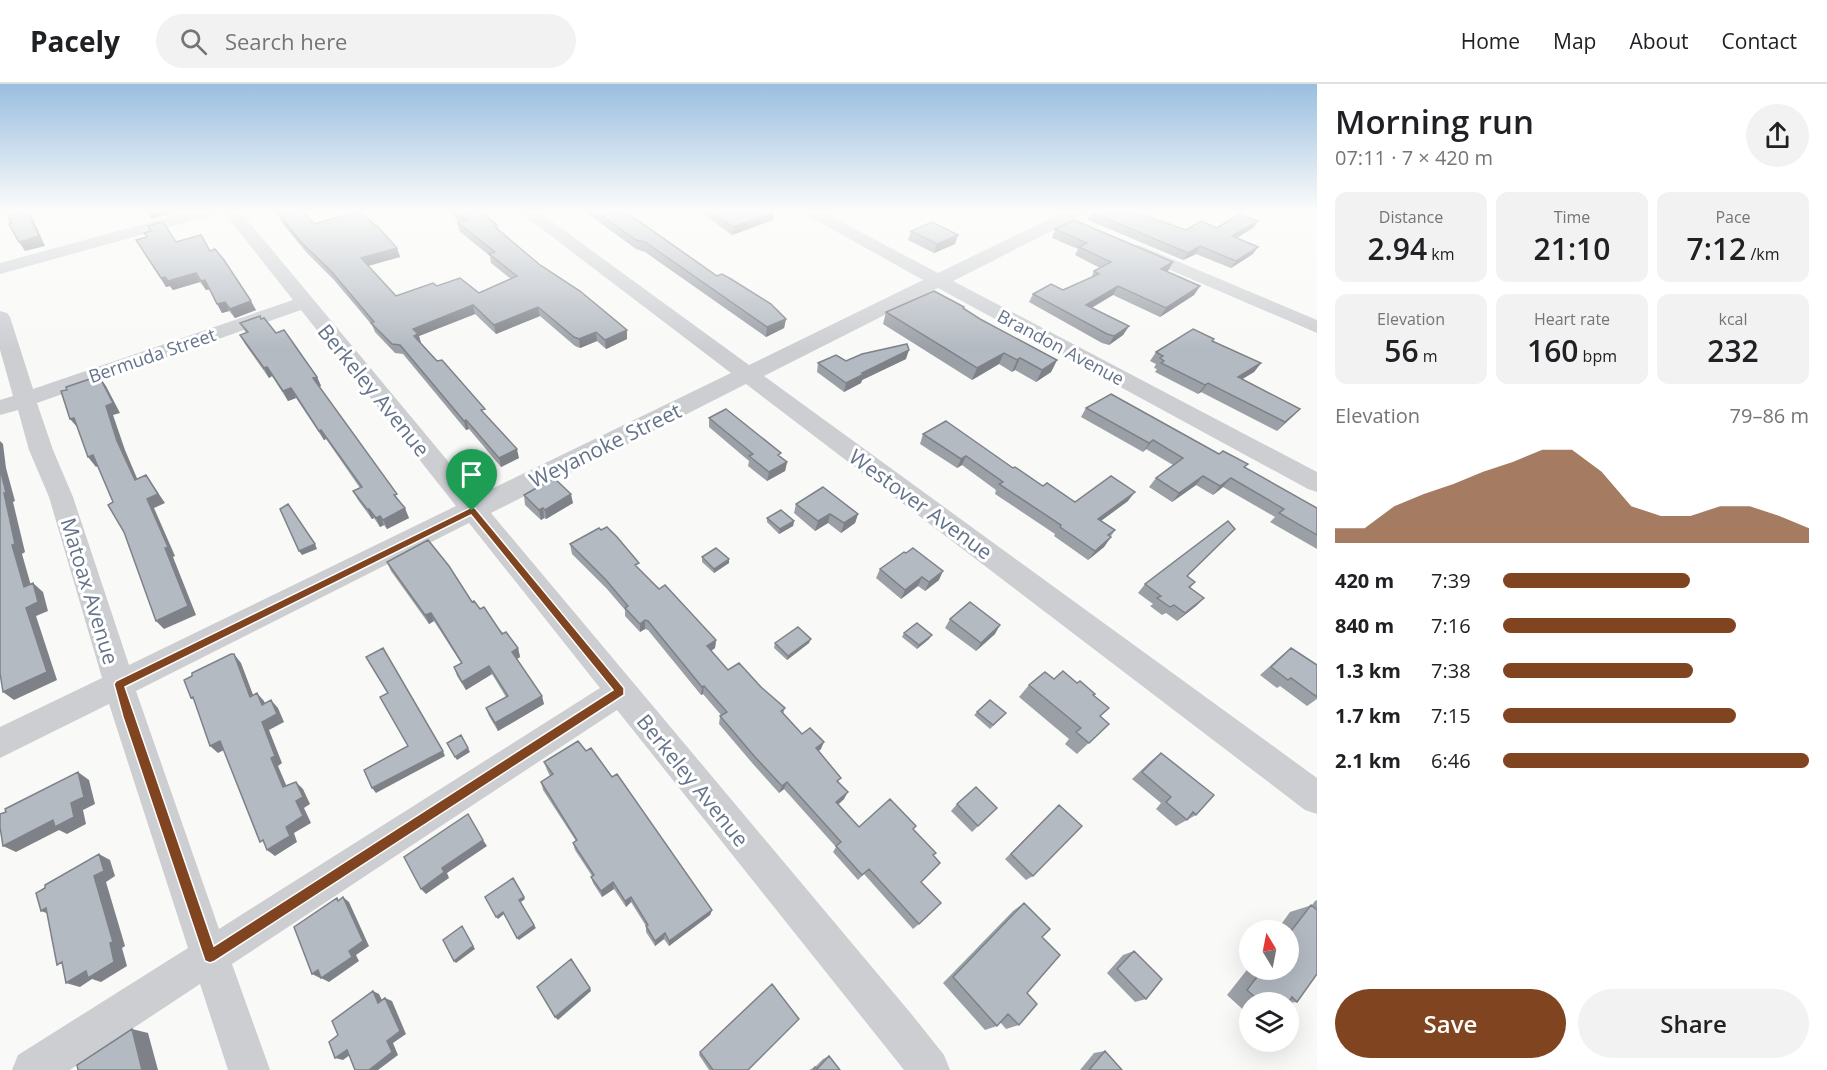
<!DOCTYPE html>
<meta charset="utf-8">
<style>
body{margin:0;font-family:"Open Sans",sans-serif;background:#f2f2f2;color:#202124;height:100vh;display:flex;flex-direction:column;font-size:22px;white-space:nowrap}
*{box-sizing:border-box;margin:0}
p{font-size:20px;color:#757577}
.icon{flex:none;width:33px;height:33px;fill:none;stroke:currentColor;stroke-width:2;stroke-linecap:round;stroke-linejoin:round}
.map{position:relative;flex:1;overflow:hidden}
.sheet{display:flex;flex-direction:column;background:#fff;width:510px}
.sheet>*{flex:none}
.needle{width:39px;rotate:350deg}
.controls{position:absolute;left:1239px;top:836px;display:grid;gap:12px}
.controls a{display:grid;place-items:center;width:60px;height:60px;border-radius:50%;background:#fff;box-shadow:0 6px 24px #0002;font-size:30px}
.pin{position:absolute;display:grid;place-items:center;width:51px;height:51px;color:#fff;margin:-62px -26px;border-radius:50% 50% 50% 0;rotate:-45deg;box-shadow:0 0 6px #0007}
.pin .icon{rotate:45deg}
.round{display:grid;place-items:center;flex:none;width:63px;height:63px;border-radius:32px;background:#f2f2f2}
.head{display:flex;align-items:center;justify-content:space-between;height:102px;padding:0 18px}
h1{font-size:33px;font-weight:600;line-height:45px}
.metrics{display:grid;grid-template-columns:repeat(3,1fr);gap:9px;height:102px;padding:6px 18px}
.metrics div{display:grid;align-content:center;border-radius:12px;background:#f2f2f2;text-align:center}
.metrics b{font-size:30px;font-weight:600}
.metrics small{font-size:16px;font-weight:400}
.metrics p{font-size:16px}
.chart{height:168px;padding:12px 18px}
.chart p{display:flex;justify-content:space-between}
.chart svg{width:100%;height:108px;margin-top:6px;fill:#804520;opacity:.7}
.button{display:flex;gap:12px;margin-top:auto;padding:12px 18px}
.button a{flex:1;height:69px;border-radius:36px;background:#804520;color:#fff;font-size:24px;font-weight:600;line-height:69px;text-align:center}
.button a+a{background:#f2f2f2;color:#202124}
ul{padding:0 18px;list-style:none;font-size:20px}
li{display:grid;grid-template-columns:96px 72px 1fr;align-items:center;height:45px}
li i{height:15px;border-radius:8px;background:#804520}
header{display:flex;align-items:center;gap:36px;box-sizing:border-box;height:84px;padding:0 30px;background:#fff;border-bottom:2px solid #e0e0e0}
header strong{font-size:28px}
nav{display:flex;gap:33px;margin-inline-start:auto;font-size:21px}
.search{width:420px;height:54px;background:#f2f2f2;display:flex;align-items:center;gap:15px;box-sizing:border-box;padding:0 21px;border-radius:33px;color:#757577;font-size:22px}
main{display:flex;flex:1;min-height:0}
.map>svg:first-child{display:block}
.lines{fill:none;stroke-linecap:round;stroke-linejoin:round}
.minor{fill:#ccced2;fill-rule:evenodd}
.wall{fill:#9ba0a7}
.shaded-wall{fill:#7e8288}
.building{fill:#b4bac2;stroke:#7e8288;stroke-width:1.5}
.route{fill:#804520;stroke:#fff;stroke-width:1.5;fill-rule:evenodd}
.labels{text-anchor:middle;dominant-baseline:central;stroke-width:6;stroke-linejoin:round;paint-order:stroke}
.far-street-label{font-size:18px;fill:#65748b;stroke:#fff}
.street-label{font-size:21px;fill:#65748b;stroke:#fff}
</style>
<header>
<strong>Pacely</strong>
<div class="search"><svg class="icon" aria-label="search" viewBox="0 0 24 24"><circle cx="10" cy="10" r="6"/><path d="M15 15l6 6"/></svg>Search here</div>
<nav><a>Home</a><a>Map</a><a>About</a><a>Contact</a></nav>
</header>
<main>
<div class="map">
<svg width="1317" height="986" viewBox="0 0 1317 986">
<rect width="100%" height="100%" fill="#f9f9f7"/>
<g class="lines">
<path class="minor" d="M195,126H222L220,129L0,190V179Z
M222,126H239L477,412L731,289L517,126H536L749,281L923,196L798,126H819L938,189L1068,126H1089L1087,129L953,197L1317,388V408L1308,405L938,204L764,292L1317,694V730L1305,726L746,300L491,429L913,932L944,971L950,986H904L617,626L232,880L270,986H228L200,900L70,986H12L18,971L188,864L109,620L0,674V643L102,594L49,413L29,366L18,326L0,331V316L13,312L0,266V227L7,229L10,233L33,305L293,216ZM301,226L456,422L129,581L73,413L53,366L37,319ZM469,439L600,604L219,845L136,607Z
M1139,161L1317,236V249L1133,170L1130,166L1133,162Z"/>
</g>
<path class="wall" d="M274,126H301L315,140L397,164L400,173L368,182L396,212L437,202L479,209L511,195L491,179L490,172L459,147L457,138H460L446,126H479L497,141L498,145L540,181L627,246V255L606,265L597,257L580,264L575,262L540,232L496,250L475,230L419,252L421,259L486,332L519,374L501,383L469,345L466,346L403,270L395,269L375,248L372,241L334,196L306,168L282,139L279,132Z
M583,126H623L717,192L786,235L784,244L766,253L645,168L636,165Z
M698,126H771L773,136L732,151Z
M1091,128L1186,146L1217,144L1258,137L1253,144L1236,154L1253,170L1231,184L1196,170L1183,176L1088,136Z
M1055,145L1173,178L1166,188L1200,202L1194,211L1160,233L1113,211L1092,224L1129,242L1123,251L1109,261L1102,259L1029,218L1033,210L1063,206L1091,194L1094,187L1100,184L1075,171L1078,165L1052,154Z
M911,147L958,151L955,160L934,169L908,156Z
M136,156L176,158L210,167L256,226L235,234L229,227L222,229L210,205L206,206L200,198L173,206L170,202L166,203Z
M964,223V225L980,235L1057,276L1051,288L1036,298L1015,286L1012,288L999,280L972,296L883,240L886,228Z
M261,235L276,249L317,293L321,302L319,303L401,419L409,434L387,445L384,441L380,443L374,434L372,435L358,416L353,407L360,404L326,355L324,356L296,314L288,317L272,292L269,294L245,260L240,251L246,249L240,239Z
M1214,255L1213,257L1261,279L1254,288L1242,295L1300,325L1277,347L1201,308L1198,310L1155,288L1157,285L1154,284L1156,280L1150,277L1156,268Z
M906,275L862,296L861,299L844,308L817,288L818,279Z
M1086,324L1219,370L1317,424V465L1270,438L1275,433L1223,403L1213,411L1196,401L1172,418L1149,403L1156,394L1173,381L1146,365L1143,368L1081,333Z
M709,334L781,373L787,378L785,387L767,397L748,382L749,377L709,343Z
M923,350L1013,384L1043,402L1075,418L1128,417L1101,437L1115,446L1104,463L1088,476L1054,452L1055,450L995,410L996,406L962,381L957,384L920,360Z
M524,411L573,419L546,435L544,434L541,436L525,421Z
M796,420L858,430L855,439L841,449L828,439L815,447L794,429Z
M767,434L794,437L793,442L779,450L767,438Z
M1235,445L1187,492L1195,498L1190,504L1204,514L1196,522L1177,537L1166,529L1162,531L1150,522L1153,520L1138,509L1145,500Z
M570,460L639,486L716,556L715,564L711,567L728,586L761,603L785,624L783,630L802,650L821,665L818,667L839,698L844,715L838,721L859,743L913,745L933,772L921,798L919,840L913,845L864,790L858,796L833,768L836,763L784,705L779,709L753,680L719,640L720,632L721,631L703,610L701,611L648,546L645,545L640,548L625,532V526L607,505L572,470Z
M904,468L939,496L925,507L918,502L901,515L876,494L880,485Z
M702,473L729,479L714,489L702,478Z
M387,478L472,518L518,564L520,573L517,575L544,620L498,647L489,632L486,624L506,613L492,590L466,606L457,592L454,583L461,579L434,537L429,540L391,487Z
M950,535L995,550L976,567L945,544Z
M904,549L929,555L917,565L902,553Z
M775,559H809L787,576L774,564Z
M1291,564L1317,581V615L1307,622L1280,602L1277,604L1260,591L1281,572Z
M1054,595L1093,612L1100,632L1109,640L1077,670L1065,660L1069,655L1019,613L1029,601Z
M977,628L1006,629L990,645L974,631Z
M586,667L612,693L712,826L710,831L669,862L664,855L655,862L646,848V842L631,818L626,823L614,805L602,813L593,799L591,793L592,792L575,766L573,759L576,757L543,706L541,698L550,692L547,686L544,678Z
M1161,669L1196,731L1176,742L1156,725L1161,719L1132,695L1152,676Z
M957,720L997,724L972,748L951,727Z
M1059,721L1033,792L1026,796L1005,775Z
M1317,816V890L1297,918L1288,919V918H1250V932L1227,911L1250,882V885H1288V846H1277L1290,828L1312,821L1315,817Z
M1024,819L1042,853L1019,941L1006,945L1000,938L997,942L985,946L943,899L1013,827Z
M1134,867L1146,915L1135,918L1107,889L1123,871Z
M1105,967L1122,986H1080L1094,969Z
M700,968L748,986H709L699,971Z
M829,972L840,986H809L815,983L823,975Z"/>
<path class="shaded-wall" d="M27,126H29L45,162L25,167L19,158Z
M146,126H177L178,128L151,135Z
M774,128L773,136L732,151L733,143Z
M1258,137L1253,144L1227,160L1232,152Z
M958,151L955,160L934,169L937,160Z
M1200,162L1196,170L1183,176L1188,169Z
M1258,163L1253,170L1231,184L1236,177Z
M397,164L400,173L364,183L361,174Z
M1173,178L1168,187L1156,194L1161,185Z
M196,189L200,198L173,206L170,202L166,203L161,194Z
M205,196L210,205L206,206L201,197Z
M1118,202L1113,211L1081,229L1086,221Z
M1200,202L1194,211L1160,233L1166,224Z
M251,217L256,226L235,234L230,225Z
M225,218L229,227L222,229L217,220Z
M473,221L475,230L419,252L421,259L417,261L414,252L413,245Z
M538,223L540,232L496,250L494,241Z
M786,235L784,244L766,253L767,243Z
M1129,242L1123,251L1109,261L1114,252Z
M627,246V255L606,265L605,256Z
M596,248L597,257L580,264L579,255Z
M909,266L906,275L862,296L861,299L844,308L846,299L862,289Z
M1004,269L999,280L972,296L977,284Z
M1020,274L1015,286L1012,288L1017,276Z
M1057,276L1051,288L1036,298L1042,286Z
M1261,279L1254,288L1231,302L1238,293Z
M267,283L272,292L269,294L264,284Z
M99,292L106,302L120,329L113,331L125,366L142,406L135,396L117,357L106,322Z
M317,293L321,302L317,304L313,294Z
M1208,299L1201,308L1198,310L1205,301Z
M291,304L296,314L288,317L283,307Z
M1300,325L1291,334L1277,347L1285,338Z
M74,334L78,344L70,335Z
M466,336L469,345L466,346L464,337Z
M321,346L326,355L324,356L319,347Z
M1153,356L1146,365L1143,368L1149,359Z
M0,357L3,360L6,384L15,417L13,418L25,468L22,470L34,512L24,503L12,461L0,385Z
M517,365L519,374L501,383L499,374Z
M93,371L100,381L96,383L88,373Z
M966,372L962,381L957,384L961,375Z
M787,378L785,387L767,397L769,388Z
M146,391L165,419L154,424L175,472L173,473L196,531L164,545L156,537L165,464L147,415Z
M1203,392L1196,401L1172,418L1179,409Z
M1231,394L1223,403L1213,411L1220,402Z
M1135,408L1128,417L1091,444L1098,435Z
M571,410L573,419L546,435L545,426Z
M405,424L409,434L387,445L383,436Z
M543,424L544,434L541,436L539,426Z
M367,425H369L374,434L372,435Z
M830,430L828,439L815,447L818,437Z
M858,430L855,439L841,449L844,439Z
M380,432L384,441L380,443L376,434Z
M794,437L793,442L779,450L780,445Z
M1111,453L1104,463L1088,476L1095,467Z
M315,460L317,465L302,471L299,467Z
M729,475V479L714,489V485Z
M943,487L939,496L925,507L929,498Z
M922,493L918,502L901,515L905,506Z
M33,499L43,508L48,527L36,532L57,596L14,616L3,608L26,524Z
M1204,514L1196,522L1177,537L1185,529Z
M431,529L434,537L429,540L425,531Z
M645,536V545L640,548V540Z
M1000,541L995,550L976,567L981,559Z
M932,551L929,555L917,565L919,561Z
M811,555L809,559L787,576L788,572Z
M716,556L715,564L706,570L707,562Z
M518,564L520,573L515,576L512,568Z
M234,570L241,579L257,621L250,613Z
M489,582L492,590L466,606L462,598Z
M704,602L703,610L701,611L702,603Z
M257,609L264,617L269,629L262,621Z
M542,612L544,620L498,647L495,639Z
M271,616L278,624L284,638L269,646L282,679L278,682L290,710L283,703L271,674L262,638Z
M220,657L228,664L218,669L210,662Z
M824,658L821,665L813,672L816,664Z
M468,664L470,668L457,676L455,673Z
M443,667L445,672L376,709L372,704Z
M78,688L89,696L95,720L83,726L86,740L67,750L59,746L16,768L3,762L53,736L71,719Z
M296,698L303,705L310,720L304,724L311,739L294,749L297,758L275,772L267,766L286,743L296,717Z
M787,698L784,705L779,709L782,702Z
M848,708L844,715L832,725L836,718Z
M483,756L487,762L447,789L449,794L426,810L421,805L442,784Z
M99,770L110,776L115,792L106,798L125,862L122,864L127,882L101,898L92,895L80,903L66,899L94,792Z
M613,798L614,805L602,813L601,807Z
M343,813L349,818L369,862L356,871L359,877L329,898L321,894L349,867Z
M524,813L525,815L521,818L519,816Z
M631,813V818L626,823L625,817Z
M46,824L54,832L41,827Z
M712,826L710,831L669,862V857Z
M503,828L504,830L498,835L496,833Z
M534,841L536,844L519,856L517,854Z
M462,842L475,865L456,879L454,877Z
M665,849L664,855L655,862V857Z
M318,886L325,889L320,894L312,890Z
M590,904L591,907L558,936L555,933Z
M373,907L379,910L385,922L378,919Z
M385,914L392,917L406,950L393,959L398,971L378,986H369L387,957Z
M132,945L148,949L158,986H142Z
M347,966L354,968L343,976L335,974Z"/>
<path class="building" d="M6,126H27L39,152L19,158L9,140L11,139Z
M279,126H301L315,140L359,127L379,144L397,164L361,174L396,212L433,199L437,202L460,194L479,209L517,192L489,170L495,168L457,138L466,136L454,126H479L497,141L494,142L540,181L580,207L627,246L605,256L596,248L579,255L574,253L538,223L494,241L473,221L413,245L418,250L414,252L437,277L442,276L485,325L481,326L517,365L499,374L466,336L464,337L400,261L392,260L371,239L374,238L331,187L302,159L279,131L282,130Z
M594,126H623L717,192L722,190L731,195L771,220L786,235L767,243L645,158L636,156Z
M710,126H771L774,128L733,143Z
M1096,126H1129L1186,146L1201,137L1217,144L1239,130L1258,137L1232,152L1258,163L1236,177L1200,162L1188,169L1091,128Z
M1074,136L1173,178L1161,185L1200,202L1166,224L1118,202L1086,221L1129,242L1114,252L1107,250L1033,210L1051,200L1063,206L1099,190L1094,187L1111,178L1079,163L1087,159L1055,145Z
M163,138L176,158L201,151L210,167L215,165L224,176L251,217L230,225L225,218L217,220L205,196L201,197L196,189L168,197L165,193L161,194L136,156L147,153L144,149L151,147L148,142Z
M932,138L958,151L937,160L911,147Z
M934,207L964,223L963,224L980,235L1057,276L1042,286L1020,274L1017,276L1004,269L977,284L886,228Z
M260,232L261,235L264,234L276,249L284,246L317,293L313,294L397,410L394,411L405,424L383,436L380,432L376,434L369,425H367L353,407L362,403L321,346L319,347L291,304L283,307L267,283L264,284L240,251L248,248L240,239Z
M1193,245L1214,255L1212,257L1261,279L1238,293L1300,325L1285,338L1208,299L1205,301L1161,279L1164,277L1160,274L1163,272L1156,268Z
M907,260L909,266L862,289L864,290L846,299L818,279L836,271L846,277L862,270Z
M99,292L113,319L106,322L117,357L135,396L146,391L158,410L147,415L168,463L165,464L188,522L156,537L124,448L108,421L113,418L93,371L88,373L74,334L70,335L61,307L67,306L66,303Z
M1111,310L1219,370L1223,367L1248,380L1244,383L1317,424V451L1279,429L1284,425L1231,394L1220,402L1203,392L1179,409L1156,394L1183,374L1153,356L1149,359L1086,324Z
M726,325L781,369L778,371L787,378L769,388L749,372L753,370L709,334Z
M946,337L1013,384L1015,383L1043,402L1047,399L1075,418L1111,392L1135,408L1098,435L1115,446L1108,451L1111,453L1095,467L1060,443L1061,441L999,400L1003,398L966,372L961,375L923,350Z
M0,385L6,408L4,409L15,460L12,461L24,503L33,499L38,518L26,524L47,588L3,608L0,589Z
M554,394L571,410L545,426L543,424L539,426L524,411Z
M823,403L858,430L844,439L830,430L818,437L796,420Z
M288,420L315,460L299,467L280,425Z
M781,426L794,437L780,445L767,434Z
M1228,437L1235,445L1187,492L1195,498L1189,503L1204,514L1185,529L1174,521L1170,523L1157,514L1161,512L1145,500Z
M607,443L617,453L639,479L635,481L659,505L665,501L716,556L707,562L728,586L739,579L761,603L785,624L781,627L802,650L810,644L824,658L816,664L841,694L837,697L848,708L836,718L859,743L890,715L916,742L913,745L936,769L933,771L940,779L921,798L941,819L919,840L869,785L862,791L836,762L841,758L787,698L782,702L755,673L720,632L727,628L704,602L702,603L648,537L645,536L640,540L625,524L628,522L606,496L570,460L599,444L601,446Z
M428,456L449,482L472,518L474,517L480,525L484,523L502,550L506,548L518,564L512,568L542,612L495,639L486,624L508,612L489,582L462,598L454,583L462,579L431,529L425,531L387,478Z
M716,464L729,475L714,485L702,473Z
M913,464L943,487L929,498L922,493L905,506L880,485L904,468L906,469Z
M970,518L1000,541L981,559L950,535Z
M917,539L932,551L919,561L904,549Z
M798,543L811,555L788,572L775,559Z
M383,564L443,667L372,704L364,686L408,662L380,613L388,609L366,573Z
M1291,564L1317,581V613L1291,594L1288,596L1271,583Z
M231,570H234L250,613L257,609L262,621L271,616L277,630L262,638L275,672L271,674L283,703L296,698L303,713L296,717L303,732L286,743L290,752L267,766L263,756L260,758L220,657L210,662L193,613L191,614L184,596L192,592V589Z
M1063,587L1077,599L1080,597L1095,610L1093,611L1109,624L1100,632L1109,640L1089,659L1076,648L1081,644L1029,601L1045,588L1054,595Z
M990,616L1006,629L993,641L977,628Z
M461,651L468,664L455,673L447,659Z
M578,657L586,667L591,664L612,693L617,690L712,826L669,857L665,849L655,857L646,842L648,841L631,813L625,817L613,798L601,807L591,793L594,791L573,759L577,756L541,698L553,690L544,678Z
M1161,669L1214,711L1196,731L1193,728L1187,736L1166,718L1171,713L1142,688Z
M78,688L84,713L71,719L74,733L55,743L53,736L3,762L0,743V730L6,728L5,725Z
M976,703L997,724L978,742L957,720Z
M1059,721L1082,742L1033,792L1011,770Z
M468,730L483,756L442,784L444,788L421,805L404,773Z
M99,770L104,787L94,792L113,858L110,859L114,878L88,894L86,887L66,899L62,878L57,881L46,824L41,827L36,809L45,804V801Z
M513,794L524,813L519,816L534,841L517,854L503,828L496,833L485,813Z
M343,813L363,857L349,867L352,873L321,894L318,886L312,890L294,843L337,814L338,817Z
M1024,819L1050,845L1042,853L1060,871L1027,909L1037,920L1019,941L1008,930L997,942L953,893Z
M1311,821L1317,826V890L1297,918L1292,913L1288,919V918H1260L1247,906L1263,885H1288V851Z
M462,842L473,862L454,877L443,856Z
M1134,867L1162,895L1146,915L1117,885Z
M571,875L590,904L555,933L537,903Z
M772,900L799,935L748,986H713L700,968Z
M373,907L378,919L385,914L400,947L387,957L392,968L369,986H355L347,966L335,974L329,958L338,951L332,937Z
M132,945L142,986H78L77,981Z
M1105,967L1122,986H1089Z
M829,972L840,986H813L815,983L817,985Z"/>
<linearGradient id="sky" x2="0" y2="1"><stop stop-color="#9abee0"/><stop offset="0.48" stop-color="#fcfcfb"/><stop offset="1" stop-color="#fcfcfb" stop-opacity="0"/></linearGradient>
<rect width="1317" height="264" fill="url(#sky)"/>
<path class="route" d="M472,423L475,424L624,604V611L215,877L210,879L205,877L123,633L114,600L116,597ZM471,431L613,606L214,862L125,603Z"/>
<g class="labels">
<g class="far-street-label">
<text transform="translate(1061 263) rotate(28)">Brandon Avenue</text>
<text transform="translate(152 271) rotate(-19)">Bermuda Street</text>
</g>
<g class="street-label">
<text transform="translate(374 306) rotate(51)">Berkeley Avenue</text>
<text transform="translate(605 361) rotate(-26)">Weyanoke Street</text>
<text transform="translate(921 420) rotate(36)">Westover Avenue</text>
<text transform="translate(90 507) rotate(73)">Matoax Avenue</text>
<text transform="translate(693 696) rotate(51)">Berkeley Avenue</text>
</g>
</g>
</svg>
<div class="controls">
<a><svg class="needle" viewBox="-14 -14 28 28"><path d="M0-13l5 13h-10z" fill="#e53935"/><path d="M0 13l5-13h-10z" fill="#757577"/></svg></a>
<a><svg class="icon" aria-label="layers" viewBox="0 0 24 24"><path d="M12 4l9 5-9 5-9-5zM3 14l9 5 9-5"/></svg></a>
</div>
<div class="pin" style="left:472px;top:427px;background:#1e9e55"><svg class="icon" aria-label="arrive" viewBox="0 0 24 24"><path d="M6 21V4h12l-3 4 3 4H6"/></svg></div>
</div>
<section class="sheet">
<div class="head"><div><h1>Morning run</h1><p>07:11 · 7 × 420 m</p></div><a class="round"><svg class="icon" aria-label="share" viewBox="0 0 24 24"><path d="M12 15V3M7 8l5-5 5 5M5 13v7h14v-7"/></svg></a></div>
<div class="metrics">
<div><p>Distance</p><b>2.94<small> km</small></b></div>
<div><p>Time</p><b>21:10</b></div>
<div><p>Pace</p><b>7:12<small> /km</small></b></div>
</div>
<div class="metrics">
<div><p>Elevation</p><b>56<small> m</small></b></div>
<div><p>Heart rate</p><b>160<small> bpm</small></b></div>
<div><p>kcal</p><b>232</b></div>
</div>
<div class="chart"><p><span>Elevation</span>79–86 m</p>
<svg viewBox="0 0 160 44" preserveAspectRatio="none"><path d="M0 44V38L10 38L20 29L30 24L40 20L50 15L60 11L70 6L80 6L90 15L100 29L110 33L120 33L130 29L140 29L150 33L160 38V44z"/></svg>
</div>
<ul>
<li><b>420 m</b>7:39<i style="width:61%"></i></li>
<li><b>840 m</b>7:16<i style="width:76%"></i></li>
<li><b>1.3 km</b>7:38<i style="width:62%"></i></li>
<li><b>1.7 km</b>7:15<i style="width:76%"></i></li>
<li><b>2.1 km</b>6:46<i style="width:100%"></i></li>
</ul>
<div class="button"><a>Save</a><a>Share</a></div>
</section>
</main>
